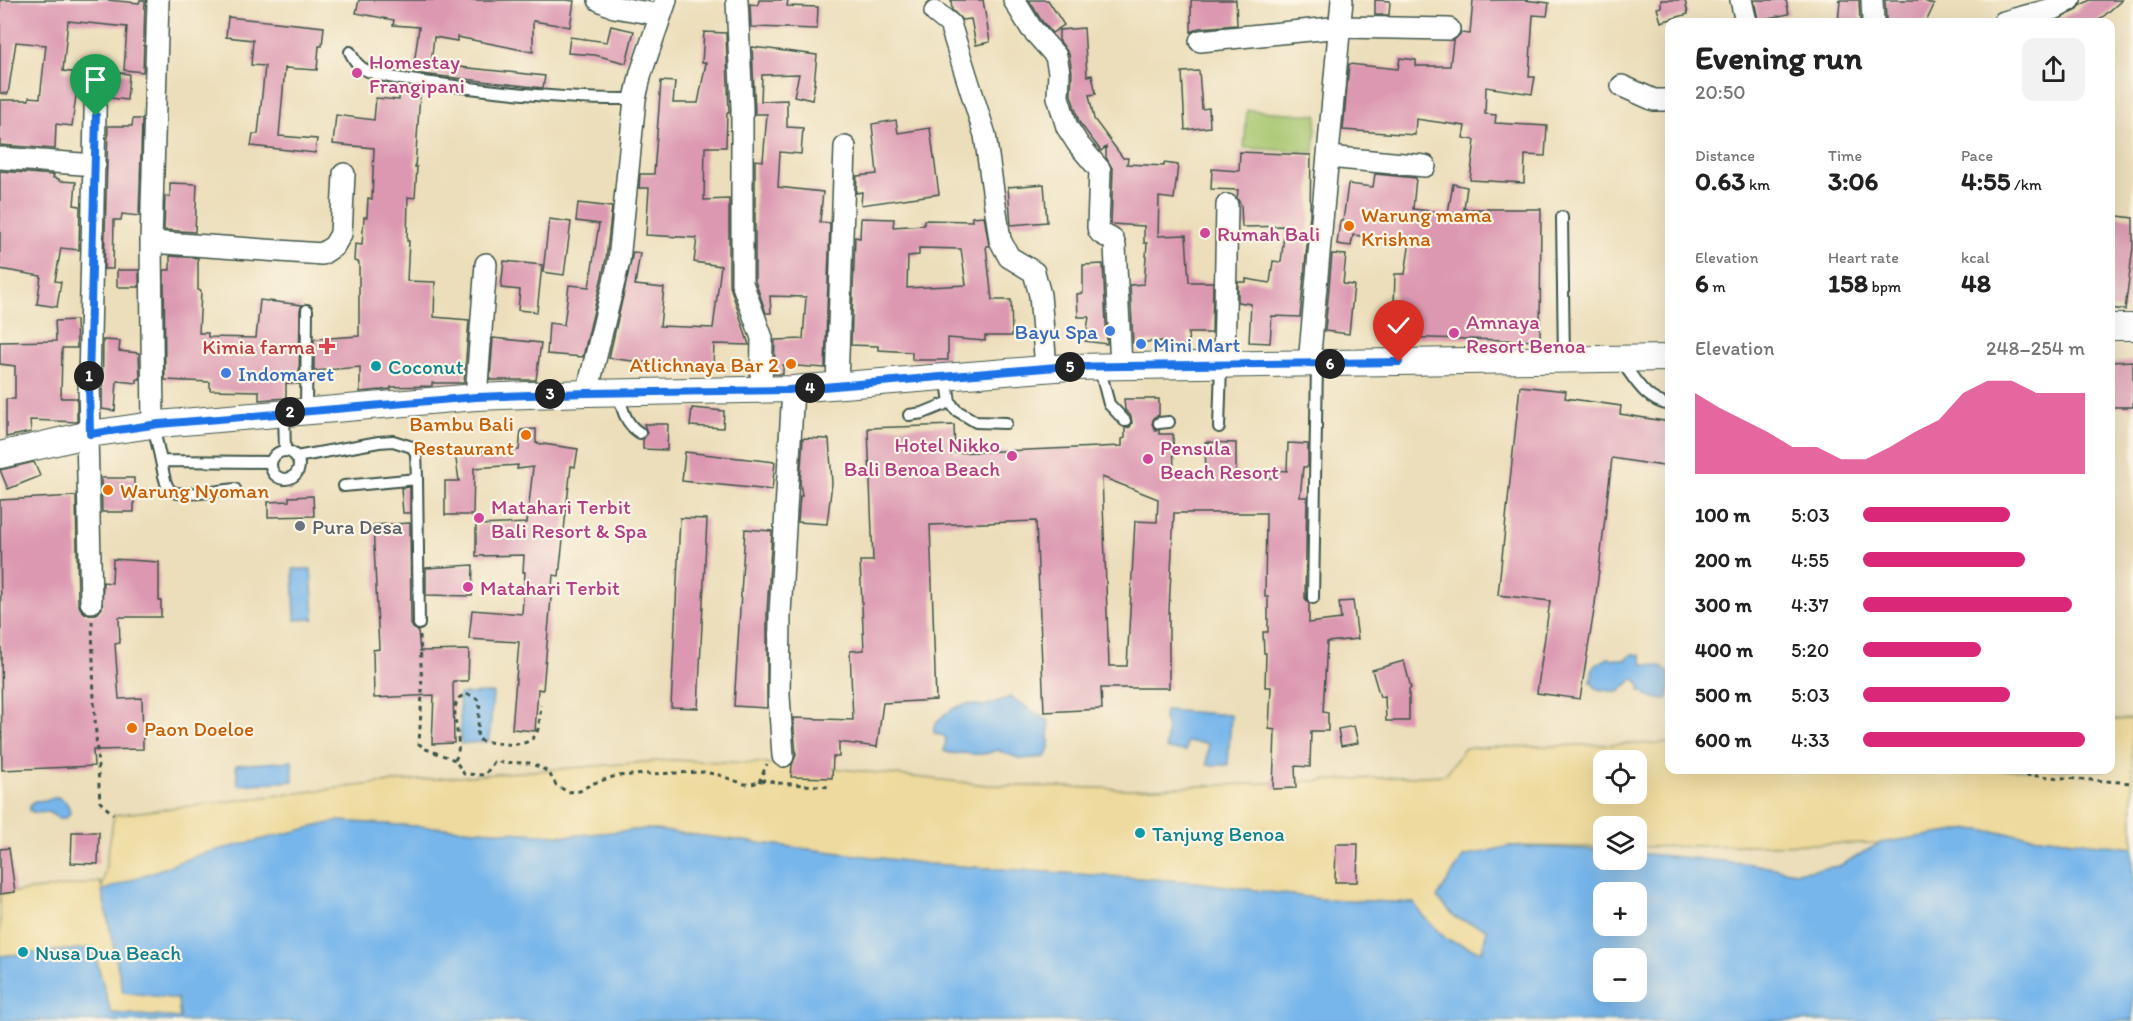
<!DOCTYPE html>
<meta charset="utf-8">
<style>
body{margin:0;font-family:Itim,sans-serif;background:#f2f2f2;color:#222;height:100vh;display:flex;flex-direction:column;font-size:22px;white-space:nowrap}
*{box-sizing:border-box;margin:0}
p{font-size:20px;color:#767676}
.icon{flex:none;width:33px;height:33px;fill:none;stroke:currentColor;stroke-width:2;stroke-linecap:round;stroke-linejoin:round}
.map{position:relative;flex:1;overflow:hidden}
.sheet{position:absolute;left:1665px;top:18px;width:450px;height:756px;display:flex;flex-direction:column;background:#fff;border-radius:12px;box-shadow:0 6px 24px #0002}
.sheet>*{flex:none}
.fabs{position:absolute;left:1593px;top:750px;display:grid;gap:12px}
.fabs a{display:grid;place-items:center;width:54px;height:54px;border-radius:12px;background:#fff;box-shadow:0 6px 24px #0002;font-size:30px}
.pin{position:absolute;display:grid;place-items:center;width:51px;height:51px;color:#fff;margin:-62px -26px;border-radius:50% 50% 50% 0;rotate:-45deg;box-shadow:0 0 6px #0007}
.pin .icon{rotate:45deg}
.km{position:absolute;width:30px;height:30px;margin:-15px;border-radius:50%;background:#222;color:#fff;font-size:16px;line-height:30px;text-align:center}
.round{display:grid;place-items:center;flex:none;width:63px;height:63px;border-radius:12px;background:#f2f2f2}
.head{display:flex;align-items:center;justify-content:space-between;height:102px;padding:0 30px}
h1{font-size:33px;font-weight:800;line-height:45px}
.figures{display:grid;grid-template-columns:repeat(3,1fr);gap:9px;height:102px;padding:6px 30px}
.figures div{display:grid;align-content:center}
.figures b{font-size:26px;font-weight:800}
.figures small{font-size:16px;font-weight:400}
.figures p{font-size:16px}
.chart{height:168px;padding:12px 30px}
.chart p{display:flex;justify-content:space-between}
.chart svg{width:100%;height:108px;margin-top:6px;fill:#db2777;opacity:.7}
ul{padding:0 30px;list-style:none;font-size:20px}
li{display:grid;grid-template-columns:96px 72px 1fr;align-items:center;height:45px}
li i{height:15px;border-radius:8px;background:#db2777}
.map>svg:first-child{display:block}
.green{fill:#a5c56d;stroke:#628150;stroke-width:1.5}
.sand{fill:#eeda9e;stroke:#868c69;stroke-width:1.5;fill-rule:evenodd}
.water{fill:#77b6eb;stroke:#4b7a90;stroke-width:1.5;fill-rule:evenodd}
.building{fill:#dc98b1;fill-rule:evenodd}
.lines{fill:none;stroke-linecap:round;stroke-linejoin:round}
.service-casing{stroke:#3e5548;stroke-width:14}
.minor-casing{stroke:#3e5548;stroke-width:24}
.tertiary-casing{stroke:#3e5548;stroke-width:28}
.path{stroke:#3e5548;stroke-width:3;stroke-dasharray:4.5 4.5;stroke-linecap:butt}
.service{stroke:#fff;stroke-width:10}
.minor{stroke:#fff;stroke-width:21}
.tertiary{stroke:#fff;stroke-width:26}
.route-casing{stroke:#fff;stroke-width:12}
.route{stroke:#1a73e8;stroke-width:8}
.hotel-dot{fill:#d1479c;stroke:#fcf5e5;stroke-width:2}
.food-dot{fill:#e8710a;stroke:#fcf5e5;stroke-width:2}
.shop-dot{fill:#3f7fe0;stroke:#fcf5e5;stroke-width:2}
.health-dot{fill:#e0444e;stroke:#fcf5e5;stroke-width:2}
.culture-dot{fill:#0f9aa8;stroke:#fcf5e5;stroke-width:2}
.worship-dot{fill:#6b7280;stroke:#fcf5e5;stroke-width:2}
.labels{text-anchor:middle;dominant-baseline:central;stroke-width:4.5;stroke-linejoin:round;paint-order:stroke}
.hotel-label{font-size:21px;fill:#b23c85;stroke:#fcf5e5;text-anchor:start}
.food-label{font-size:21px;fill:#c56008;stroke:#fcf5e5;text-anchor:start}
.shop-label{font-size:21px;fill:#366cbe;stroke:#fcf5e5;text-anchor:start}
.health-label{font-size:21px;fill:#be3a42;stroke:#fcf5e5;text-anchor:end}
.culture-label{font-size:21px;fill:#0d838f;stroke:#fcf5e5;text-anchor:start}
.worship-label{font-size:21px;fill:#5b616d;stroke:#fcf5e5;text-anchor:start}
</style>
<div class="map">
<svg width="2133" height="1021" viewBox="0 0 2133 1021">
<rect width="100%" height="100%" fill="#fcf5e5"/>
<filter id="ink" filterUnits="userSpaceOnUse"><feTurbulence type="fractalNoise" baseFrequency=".0167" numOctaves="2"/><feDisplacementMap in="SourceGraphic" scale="12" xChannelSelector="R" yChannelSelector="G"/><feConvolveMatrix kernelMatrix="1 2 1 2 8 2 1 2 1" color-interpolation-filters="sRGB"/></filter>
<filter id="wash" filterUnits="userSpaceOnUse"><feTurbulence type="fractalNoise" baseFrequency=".008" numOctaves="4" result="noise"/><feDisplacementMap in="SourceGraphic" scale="24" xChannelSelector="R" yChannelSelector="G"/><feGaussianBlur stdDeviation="1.35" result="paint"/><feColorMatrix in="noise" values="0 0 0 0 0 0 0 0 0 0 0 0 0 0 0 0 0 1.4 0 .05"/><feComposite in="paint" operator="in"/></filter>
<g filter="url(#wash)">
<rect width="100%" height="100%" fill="#ecdeba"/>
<path class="green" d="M1247,110L1317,115L1314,152L1244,148Z"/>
<path class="sand" d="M2132,719L2133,848L1970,829L1880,843L1637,847L1636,826H1604L1603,847L1510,846L1456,918L1487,929L1482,952L1446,939L1423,916L1413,903L1321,899L1196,882L929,864L647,829L568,836L338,821L178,999L180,1018L111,1013L93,948L0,956V894L100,882L102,889L114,815L381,783L671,760L805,765L987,785L1131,789L1445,775L1465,748L1669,743L1670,770H2110L2111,720ZM1604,760H1636V794H1604Z"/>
<path class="water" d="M311,569L314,619L295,620L293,569Z
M1632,654L1640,655L1643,664L1660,666L1669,673V695L1667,699L1648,697L1644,691H1640V685L1634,678L1619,692L1597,689L1591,682L1593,667L1608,658L1626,660Z
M493,693L489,741L461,744L459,694Z
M1010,697L1049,721V748L1045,757L1021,759L997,750C985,755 977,755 963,753C956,753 951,755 944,751L946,739L944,736L934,733V726L945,714L957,707L968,704L985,706Z
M1165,710L1231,715L1228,765H1207L1208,743L1187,742L1186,751L1166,749L1167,729L1164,719Z
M292,761L293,781L238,785L236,765Z
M57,797C65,799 69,805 70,813L66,818H58L48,812L35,813L29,810L30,806L34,801L48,800Z
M338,821L568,836L647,829L929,864L1196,882L1321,899L1414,903L1423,916L1446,939L1482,952L1487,929L1456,918L1437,898L1463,857L1510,846L1603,850L1604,860H1636L1637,853L1752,864L1795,872L1839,866L1880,843L1970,829L2133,848V1021H0V956L93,948L111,1013L180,1018L178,999L123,992L102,891L201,854ZM1636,892V926H1604V892ZM1636,958V992H1604V958Z"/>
<g id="blocks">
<path class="building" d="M0,0H107L139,3L140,0H145L143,72L124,70L127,27L68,21L63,71L79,73L72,126L56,124L55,149L0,145V100H29V97L40,98L46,45L16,42L8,94L0,93Z
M359,0H565L574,1L570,27L533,21V52L457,37V41L434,37L431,64L545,76L543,88L413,73L419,27L393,25L394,20L356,13Z
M759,0H788L787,6L818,7L817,29L751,27L750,4L758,5Z
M951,0H983L990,42L976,45L971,19L962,20L952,10Z
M1029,0H1048L1064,25L1052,33L1041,20Z
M1191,0H1236L1237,25L1199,28L1191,32Z
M1375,0L1390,1L1389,15H1375Z
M1473,0H1524L1549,3L1547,16L1533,15L1529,77H1535L1532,94L1486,87L1485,114L1496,115L1495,123L1547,126L1545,156L1525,155L1524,183L1470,180L1475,140L1463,138L1465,126L1416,119L1415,135L1343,130L1349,64L1398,69L1400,58L1416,60V66H1450L1453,41L1461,33L1470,34Z
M1661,0H1685L1688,14L1661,22L1657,8L1661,7Z
M1754,0H1786L1789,14L1758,20Z
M1838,0H1859L1860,22H1838L1840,1Z
M1885,0H1922L1934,5L1926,22H1891L1886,20Z
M2090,0H2122L2097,22H2051L2076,11L2081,5Z
M228,17L324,27L322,46H319L317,70L285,68L279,136L317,139L315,153L251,146L253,134H258L265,66L251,65L253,40L226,37Z
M611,26L634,31L626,63L595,55L568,53L570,37L607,42Z
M1084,28L1087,76L1092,75L1096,94L1089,95L1094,119L1123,158H1128L1127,164L1164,166V163L1178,165L1174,199L1159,197L1158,236L1186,235L1189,282H1213L1212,333H1188L1189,345L1163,347V341L1133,343L1130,285L1144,284L1147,243H1144V226L1111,224L1113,170L1106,157V147L1101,151L1079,122L1071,95L1072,72L1069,54L1059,40V30Z
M704,32L726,33L729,113H727L726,147H705L704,200L729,199V283L749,345L714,344L713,367L664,365L609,358L633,252L640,253L635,285L664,288L660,326L713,328L721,266L694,262L697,238L646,235L649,188H639L640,174H654L661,81L675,82L673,103H698L706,63H702Z
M752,47L817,55L814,84H815L812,100L794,96L799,74L762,75L761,101L787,100V127L803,128L801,154L780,152L778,187L823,192L820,222L830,223L825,368L783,365V374H774L775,340L803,339L806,297L770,296L771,313H766L755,281V160L763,161L767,114H755Z
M1199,71L1202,109L1209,108L1210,127L1185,130L1182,72Z
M113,72L129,74L127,100L111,98Z
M399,94L420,95L415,167H417L415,198L408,197L407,241H409L407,281L435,282L434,317L469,320L464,383H432V386L391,387V389L360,392V367L314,371V339L359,336V262L354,261L355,244L362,245L364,217H367L368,198L372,199L374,148L333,144L336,115L374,120L376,98L399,100Z
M133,119H142L139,216L122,214L121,220H114L113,269H104L108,126H132Z
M896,120L898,133L930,128L939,194L861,205L862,192L856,193L857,176L877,174L872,124Z
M1240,152L1311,155L1310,215L1300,317L1272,316L1270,343L1249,342L1251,304L1238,302V282H1246V279L1270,283L1273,261L1281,262L1285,226L1242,227L1241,205L1237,198L1238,190L1211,189L1212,169L1239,171Z
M0,171L54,175L53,178L59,179V181L76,182L74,205L80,206L79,250L61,248L55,281L61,282L57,307L37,304L41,276L0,269Z
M1375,174L1416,178L1413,209L1448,213L1453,184L1467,187L1464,209H1541L1540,341L1393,337L1395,274H1405L1410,241L1353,235L1351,246L1337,244L1340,221H1343L1348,184L1373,187Z
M170,183L197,184L195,232L164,230L165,196L170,197Z
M1044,184L1047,222L1011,225L1008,187Z
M578,203L612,207L606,259L583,357L547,354L549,323L564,325L569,285L589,287L599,224L576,221Z
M2110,215L2133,218V247L2125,310L2110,308Z
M984,216L989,246H986L992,300H1011L1012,336H985V341L948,338V360H912V352L878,350V346L851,345L855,237L860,238L861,218L894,219L893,227L924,225V220L972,221V217ZM919,248L961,249L966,285L907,288L908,256L919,255Z
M549,219L571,222L564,275L543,272Z
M1332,254L1346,255L1343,284L1354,285L1349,334L1325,331Z
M170,256L198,258V290L201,291L199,333H208V337L256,338L260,300L302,305L300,310L299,384L286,383V398L259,400V391L210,390V382L165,380L164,270H170Z
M504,261L542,265L537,312L518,310L520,290L501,288Z
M1103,264L1107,344L1085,341L1089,317H1078L1077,294L1083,293V265Z
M117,270H139V287H117Z
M76,320L77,348H62L61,398H77V422L30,420L31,432L6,437V399H15V366L0,364V342L56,341L55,321Z
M493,338L541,343L536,380H490Z
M103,340L120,341L119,351L139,353L140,379H137V383L117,381L115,411L102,409Z
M2133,361V407H2110V362Z
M1520,386L1566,391L1565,398L1621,406L1620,414L1670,422V467L1612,458L1595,604L1580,699L1537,693L1550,601L1498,595Z
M1124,399H1159V415L1154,417L1152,424L1155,430H1159V434H1173L1174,475L1206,476L1205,442L1236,443V475L1272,478L1273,470L1287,471L1288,443L1308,444V467H1303L1300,497H1307L1305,598L1309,604V623L1341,619L1339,602L1353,601L1358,639L1327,642L1323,712L1328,713V731H1311L1310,767L1295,766L1296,788L1273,789L1275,730L1269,729L1271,687H1265L1266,653H1264L1263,632H1268V597H1265L1266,513H1174L1169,610V688H1101L1102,709L1044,712L1036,521L930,525L936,700L883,703L877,747L839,742V757H833L832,778L791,777L792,765L796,755L793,718L853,720L850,651L864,650L860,561H873L868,428L954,425L955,453L1122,446V439L1125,438V428L1130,427L1132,423L1131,416L1125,410ZM1102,477L1158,499L1157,522L1135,521L1127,666H1109Z
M692,408L724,411L723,428L690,426Z
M644,424H668L667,450L643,449V440L647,433Z
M536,429V443L578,449L575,467L571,466L559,576L553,575L543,690L538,689L535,731L512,729L519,642L469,639L472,610L522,614L525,572H523L524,555L476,556V525L527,523L533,467L517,469L518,465L474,468L473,515H445V481H459L455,452L519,450L521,430Z
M803,438L829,439L832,483L827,524L798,522L800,496H802L800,483Z
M685,452L775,462L772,490L682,481Z
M34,462L40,476L8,489L0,470Z
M101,478H134V512H102Z
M410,487V513H403L401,488Z
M76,496L78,602L80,608L84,613L92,615L98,613L102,608L103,582L112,583L113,559L159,562V601H161V617H119L120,643L115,644L119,699L142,698L143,749L93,750L94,766L2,770L0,500Z
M313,496L314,516L268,517V502L289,501V497Z
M680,518L707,519L698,708L671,707Z
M410,523L411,624L413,628L418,631L420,651L469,650L468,681H453L454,743L432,744L434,695L374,698L373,650L379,649L373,525Z
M745,529L772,531L767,613V708L734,706Z
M473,565L472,596L426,595V568Z
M1404,661L1411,688L1409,689V721H1386L1385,696L1380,697L1372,670Z
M1354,726L1358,743L1341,746L1338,729Z
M72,832H99L98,864L71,863Z
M1336,844H1358L1357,882H1335Z
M9,848L15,892L0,894V849Z"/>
</g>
</g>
<g filter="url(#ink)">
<use href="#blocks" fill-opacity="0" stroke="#3e5548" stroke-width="1.5"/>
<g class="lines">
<g class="service-casing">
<path id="service" d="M350,52C354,60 358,67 368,71C388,79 418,81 440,84C504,93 570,100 635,99
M1562,217L1564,359
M1621,361C1635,379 1645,401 1670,405
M1099,366L1109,404L1125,421
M946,376L950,402L956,410L976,422L1006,423
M618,392C622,408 625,424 640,433
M306,410L307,310
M284,413L285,451
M909,415L923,413L950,402
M1159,423L1169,422
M153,425L161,461L271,462
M1219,427L1221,365
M271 465a14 14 0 1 1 28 0a14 14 0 1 1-28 0Z
M296,457L379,442L393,441L412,447L416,453L417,479L419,624
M161,461C163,469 164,483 169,489C177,499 222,490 235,489
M344,486L417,479
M1313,598L1317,364"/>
</g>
<g class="minor-casing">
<path id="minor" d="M599,0L614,7L661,15
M737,0L742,108V283L762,338L761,390
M1014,0L1031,28L1056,56L1059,72L1058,97L1067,127L1078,144L1100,170L1098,227C1099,236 1107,235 1113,240L1115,246L1121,366
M1741,0L1746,22
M1872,0L1873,22
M935,12L950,24L985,135L1000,240L1009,257L1034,272L1040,295L1046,368
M2004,22L2056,8L2070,0
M1200,41L1341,27L1449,29
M1622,86L1654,100H1670
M1328,157L1425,166
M0,158L95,165
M151,242L322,254L334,246L341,234L344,174
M1309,364L1342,0
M1224,365L1227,205
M837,385L845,147
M587,393L619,261L635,99L641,73L666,0
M476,397L486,264
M153,425L151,242L158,0
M90,434L89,381L96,71
M87,435L91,602
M783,756L779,696L780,614L793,389"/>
</g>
<g class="tertiary-casing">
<path id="tertiary" d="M2110,327H2133
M0,455L90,434L159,424L476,397L587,393L793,389L1069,367L1670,358"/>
</g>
<path class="path" d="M92,621L94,701L100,802L113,814
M420,635L422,694L419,744L426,749L455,760L464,774L485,775L494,762L529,763L542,768L549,773L556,785L568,792L580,791L591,784L616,776L647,774L704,772L719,775L744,784H752L765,780L779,783L830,787
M455,760C466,742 446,711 460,697C469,693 474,694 480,703L477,737L481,741C495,742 527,751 536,734C540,727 540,713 541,705
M1954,770L2133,783
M759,782L767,764"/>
<use href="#service" class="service"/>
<use href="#minor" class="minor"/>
<use href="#tertiary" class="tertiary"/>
</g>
</g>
<g class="lines" filter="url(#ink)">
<g class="route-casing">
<path id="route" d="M96,116L89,381L90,434L159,424L476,397L587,393L788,390L1057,367L1399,362"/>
</g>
<use href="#route" class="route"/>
</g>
<g class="hotel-dot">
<circle cx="357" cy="73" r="6"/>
<circle cx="1205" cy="233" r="6"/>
<circle cx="1454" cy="333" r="6"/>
<circle cx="1012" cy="456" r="6"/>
<circle cx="1148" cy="459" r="6"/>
<circle cx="479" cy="518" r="6"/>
<circle cx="468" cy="587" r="6"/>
</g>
<g class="food-dot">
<circle cx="1349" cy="226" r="6"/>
<circle cx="791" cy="364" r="6"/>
<circle cx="526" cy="435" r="6"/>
<circle cx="108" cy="490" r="6"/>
<circle cx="132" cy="728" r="6"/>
</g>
<g class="shop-dot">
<circle cx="1110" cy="331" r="6"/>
<circle cx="1141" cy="344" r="6"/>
<circle cx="226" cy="373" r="6"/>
</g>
<path class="health-dot" d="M324 337h6v6h6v6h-6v6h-6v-6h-6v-6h6z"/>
<g class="culture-dot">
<circle cx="376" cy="366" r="6"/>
<circle cx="1140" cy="833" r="6"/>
<circle cx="23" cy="952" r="6"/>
</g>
<circle class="worship-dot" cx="300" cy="526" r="6"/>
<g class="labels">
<g class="hotel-label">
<text x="369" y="61">Homestay<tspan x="369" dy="24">Frangipani</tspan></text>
<text x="1217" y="233">Rumah Bali</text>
<text x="1466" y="321">Amnaya<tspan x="1466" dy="24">Resort Benoa</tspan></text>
<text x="1000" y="444" text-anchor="end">Hotel Nikko<tspan x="1000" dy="24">Bali Benoa Beach</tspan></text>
<text x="1160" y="447">Pensula<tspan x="1160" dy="24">Beach Resort</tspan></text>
<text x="491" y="506">Matahari Terbit<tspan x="491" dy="24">Bali Resort &amp; Spa</tspan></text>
<text x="480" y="587">Matahari Terbit</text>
</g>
<g class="food-label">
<text x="1361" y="214">Warung mama<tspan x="1361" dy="24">Krishna</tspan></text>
<text x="779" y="364" text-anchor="end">Atlichnaya Bar 2</text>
<text x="514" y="423" text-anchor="end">Bambu Bali<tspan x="514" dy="24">Restaurant</tspan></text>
<text x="120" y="490">Warung Nyoman</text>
<text x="144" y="728">Paon Doeloe</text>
</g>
<g class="shop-label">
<text x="1098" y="331" text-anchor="end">Bayu Spa</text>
<text x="1153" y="344">Mini Mart</text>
<text x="238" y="373">Indomaret</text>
</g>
<g class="health-label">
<text x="315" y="346">Kimia farma</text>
</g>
<g class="culture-label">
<text x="388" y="366">Coconut</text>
<text x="1152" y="833">Tanjung Benoa</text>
<text x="35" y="952">Nusa Dua Beach</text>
</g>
<g class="worship-label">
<text x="312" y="526">Pura Desa</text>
</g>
</g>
</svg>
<div class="fabs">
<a><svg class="icon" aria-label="locate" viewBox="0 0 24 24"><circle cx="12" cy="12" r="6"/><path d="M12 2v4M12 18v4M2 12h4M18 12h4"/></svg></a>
<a><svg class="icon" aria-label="layers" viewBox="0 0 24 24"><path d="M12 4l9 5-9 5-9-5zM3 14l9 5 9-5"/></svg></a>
<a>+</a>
<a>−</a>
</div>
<div class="pin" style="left:96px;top:116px;background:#1e9e55"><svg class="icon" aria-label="arrive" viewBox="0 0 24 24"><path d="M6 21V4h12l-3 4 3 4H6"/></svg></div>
<div class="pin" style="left:1399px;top:362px;background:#d93025"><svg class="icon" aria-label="check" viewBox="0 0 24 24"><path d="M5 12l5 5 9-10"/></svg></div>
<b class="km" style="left:89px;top:376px">1</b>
<b class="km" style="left:290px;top:412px">2</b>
<b class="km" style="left:550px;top:394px">3</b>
<b class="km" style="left:810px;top:388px">4</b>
<b class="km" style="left:1070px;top:367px">5</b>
<b class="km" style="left:1330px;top:364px">6</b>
<section class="sheet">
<div class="head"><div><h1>Evening run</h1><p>20:50</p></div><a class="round"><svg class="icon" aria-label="share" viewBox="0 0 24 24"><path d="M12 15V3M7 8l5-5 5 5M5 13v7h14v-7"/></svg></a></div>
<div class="figures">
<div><p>Distance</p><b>0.63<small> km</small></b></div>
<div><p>Time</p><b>3:06</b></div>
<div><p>Pace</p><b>4:55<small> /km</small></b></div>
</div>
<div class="figures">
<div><p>Elevation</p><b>6<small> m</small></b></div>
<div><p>Heart rate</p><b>158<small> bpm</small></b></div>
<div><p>kcal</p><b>48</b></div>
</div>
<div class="chart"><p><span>Elevation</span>248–254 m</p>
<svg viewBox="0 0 160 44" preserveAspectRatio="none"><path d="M0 44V11L10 17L20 22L30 27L40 33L50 33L60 38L70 38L80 33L90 27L100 22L110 11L120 6L130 6L140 11L150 11L160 11V44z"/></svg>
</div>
<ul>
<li><b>100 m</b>5:03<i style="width:66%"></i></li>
<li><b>200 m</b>4:55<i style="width:73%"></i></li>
<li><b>300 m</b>4:37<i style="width:94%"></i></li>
<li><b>400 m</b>5:20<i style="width:53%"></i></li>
<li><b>500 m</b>5:03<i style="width:66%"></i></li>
<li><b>600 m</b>4:33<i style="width:100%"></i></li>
</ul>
</section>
</div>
